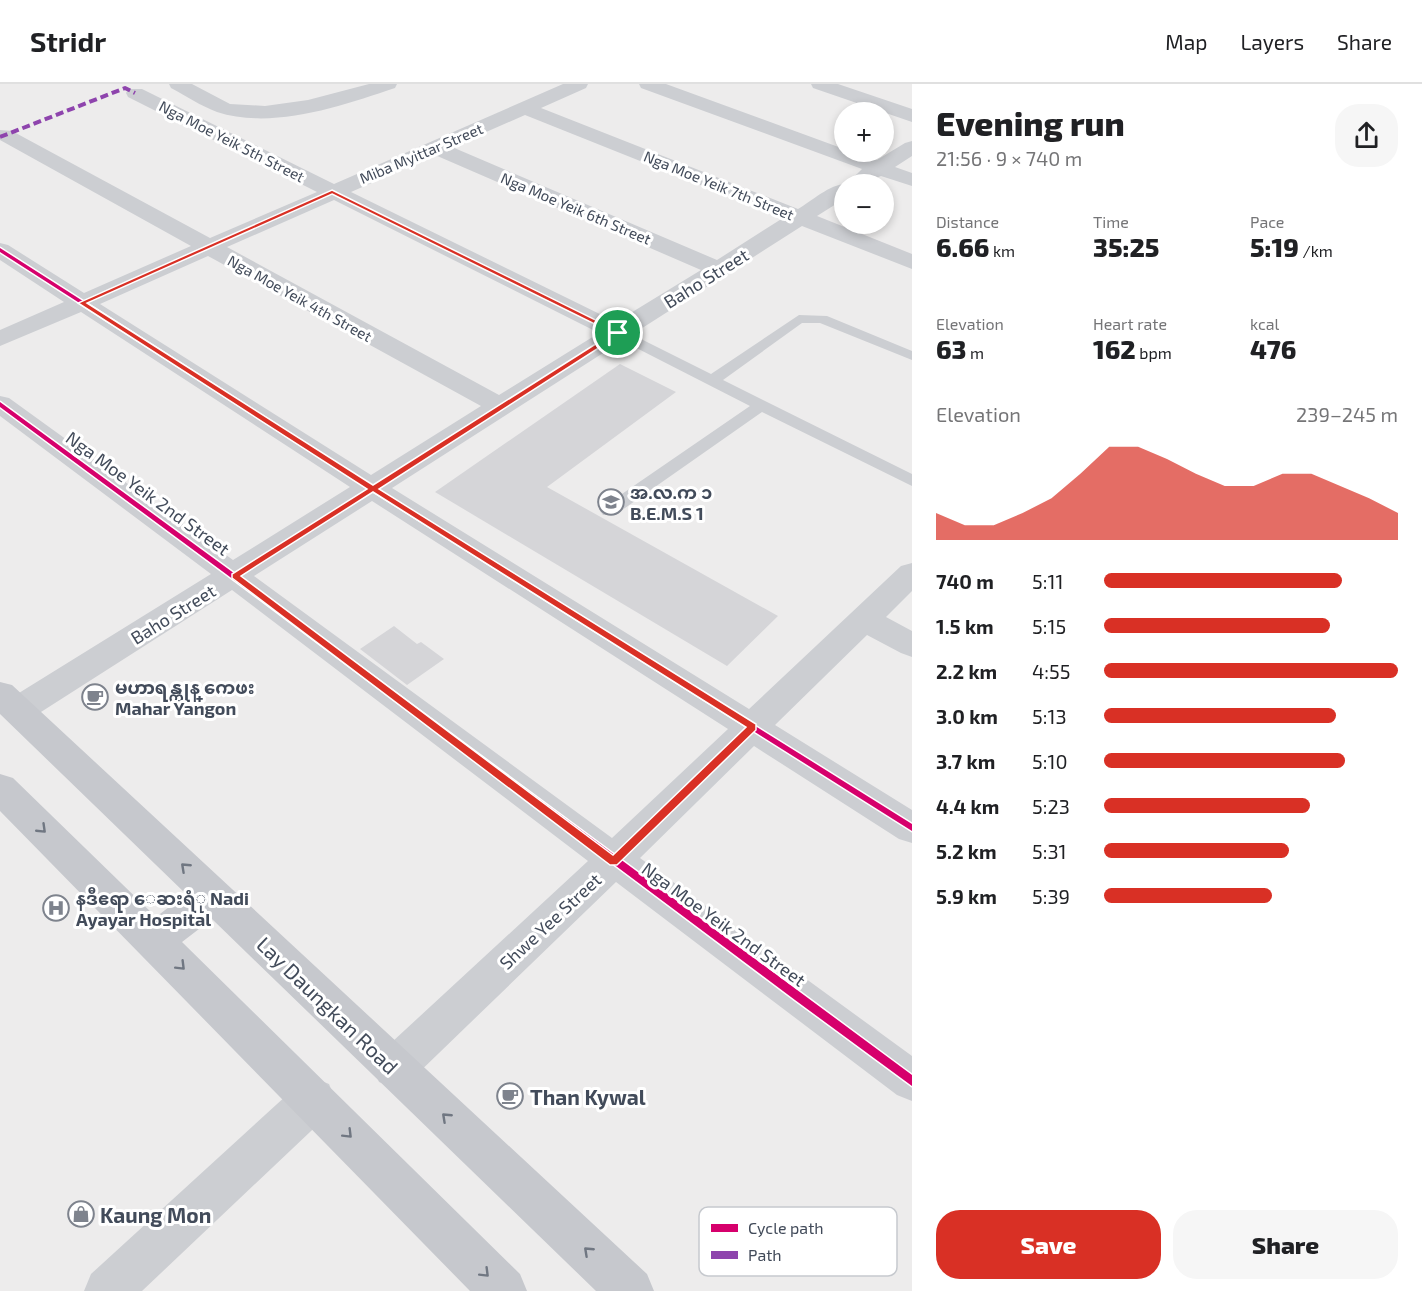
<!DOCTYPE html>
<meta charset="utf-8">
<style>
body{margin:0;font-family:"Exo 2","Noto Sans Myanmar",sans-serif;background:#f6f6f6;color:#202124;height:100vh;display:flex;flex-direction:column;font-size:22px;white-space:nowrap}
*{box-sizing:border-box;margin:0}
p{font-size:20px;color:#757577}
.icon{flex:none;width:33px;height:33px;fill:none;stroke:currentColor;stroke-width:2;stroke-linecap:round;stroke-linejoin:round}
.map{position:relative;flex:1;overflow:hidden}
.drawer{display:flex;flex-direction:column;background:#fff;width:510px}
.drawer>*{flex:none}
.tools{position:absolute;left:834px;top:18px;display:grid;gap:12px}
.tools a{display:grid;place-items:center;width:60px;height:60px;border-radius:50%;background:#fff;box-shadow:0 3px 9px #0003;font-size:30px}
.pin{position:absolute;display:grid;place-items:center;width:51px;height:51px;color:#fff;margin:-26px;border:3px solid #fff;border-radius:50%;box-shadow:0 2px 6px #0007}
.round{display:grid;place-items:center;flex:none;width:63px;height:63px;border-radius:24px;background:#f6f6f6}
.overview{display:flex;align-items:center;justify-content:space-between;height:102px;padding:0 24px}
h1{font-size:33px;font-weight:800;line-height:45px}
.stats{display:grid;grid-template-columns:repeat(3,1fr);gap:9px;height:102px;padding:6px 24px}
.stats div{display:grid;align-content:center}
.stats b{font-size:26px;font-weight:800}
.stats small{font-size:16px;font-weight:400}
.stats p{font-size:16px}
.chart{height:168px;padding:12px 24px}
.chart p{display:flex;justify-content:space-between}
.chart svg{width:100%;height:108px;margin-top:6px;fill:#d93025;opacity:.7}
.primary-button{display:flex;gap:12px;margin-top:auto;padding:12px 24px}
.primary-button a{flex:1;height:69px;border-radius:24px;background:#d93025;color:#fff;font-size:24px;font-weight:800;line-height:69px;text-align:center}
.primary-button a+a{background:#f6f6f6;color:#202124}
ul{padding:0 24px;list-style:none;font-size:20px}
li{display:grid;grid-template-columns:96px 72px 1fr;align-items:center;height:45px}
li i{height:15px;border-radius:8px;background:#d93025}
header{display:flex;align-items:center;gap:36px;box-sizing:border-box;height:84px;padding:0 30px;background:#fff;border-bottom:2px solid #e0e0e0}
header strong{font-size:28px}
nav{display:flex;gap:33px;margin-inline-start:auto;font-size:21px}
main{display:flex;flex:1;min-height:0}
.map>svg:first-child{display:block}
.building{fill:#d5d5d8}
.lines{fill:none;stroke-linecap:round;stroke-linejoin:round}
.service{fill:#ccced2;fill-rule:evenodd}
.minor{fill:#ccced2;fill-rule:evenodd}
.primary{fill:#c6c8cd;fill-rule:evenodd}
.quiet{stroke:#8e44ad;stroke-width:4;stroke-dasharray:8 4;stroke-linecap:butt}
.cycleway-casing{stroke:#fff;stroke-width:3}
.cycleway{fill:#d6006c;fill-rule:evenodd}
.oneway{stroke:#707782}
.route{fill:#d93025;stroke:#fff;stroke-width:1.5;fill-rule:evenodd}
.labels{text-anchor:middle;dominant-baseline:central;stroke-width:6;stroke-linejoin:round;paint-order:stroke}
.far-street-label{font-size:15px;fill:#424b5a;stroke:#fff}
.street-label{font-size:18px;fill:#424b5a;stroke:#fff}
.poi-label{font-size:18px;font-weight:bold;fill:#424b5a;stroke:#fff;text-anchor:start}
.near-street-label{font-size:21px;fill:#424b5a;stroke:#fff}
.near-poi-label{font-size:21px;font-weight:bold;fill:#424b5a;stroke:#fff;text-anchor:start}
.key{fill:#fff;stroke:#c6c9ce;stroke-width:1.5}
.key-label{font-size:16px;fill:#424b5a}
</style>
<header>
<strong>Stridr</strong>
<nav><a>Map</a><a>Layers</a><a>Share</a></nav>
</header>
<main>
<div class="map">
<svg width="912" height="1207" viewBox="0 0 912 1207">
<rect width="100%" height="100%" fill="#edecec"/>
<path class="building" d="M620,280L676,308L547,403L778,532L727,582L435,408Z
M394,542L417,560L421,558L444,575L407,601L360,565Z"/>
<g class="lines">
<path class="service" d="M799,231L827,232L912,267V276L820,239H802L723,296L912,390V402L762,328L615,431H603L600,427L603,423L750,322L613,252L611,249L613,246H623L711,290Z"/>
<path class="minor" d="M169,0H192L230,20L265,22L308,16L369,0H397L395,4C341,22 273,46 217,28C201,22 186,12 171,4Z
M563,0H588L586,4L541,24L798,125C812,117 831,99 847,100H844V115L817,132L912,170V185L802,142L392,404L749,625L901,482L912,479V507L886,533L912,547V573L901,569L867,551L775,641L912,726V759L899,755L754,662L640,774L912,972V1017L897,1011L616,798L409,998L394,1004L379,998L373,984L379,970L588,777L232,506L30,635L18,639L6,635L1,626L6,617L211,490L0,332V312L9,314L233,476L350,403L81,228L0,262V246L64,218L0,176V159L8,161L84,209L191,162L0,56V46L12,47L210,154L317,108L128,13L126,9L128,5H142L334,100ZM525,31L783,134L717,176L452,63ZM435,71L701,186L616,238L351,108ZM334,116L599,249L499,311L227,163ZM208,172L481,322L371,391L100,220ZM372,417L728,645L612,754L254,492Z
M639,0H666L844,65V68H853L877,76L905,59L912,57V72L895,83L912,89V102L881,92L864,99L857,97L854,93L862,85L641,4Z
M811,0H838L912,25V38L813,4Z
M314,994L329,1000L335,1015L329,1030L142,1207H84L91,1190L299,1000Z"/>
<path class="primary" d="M0,598L12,601L647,1190L654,1207H596L212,835L182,858L520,1190L527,1207H470L0,727V690L13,694L156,833L186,810L0,630Z"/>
<path class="quiet" d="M0,53L125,4L135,9"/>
<g class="cycleway-casing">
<path id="cycleway" d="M0,164L375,404L912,740V747L371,406L0,168Z
M0,318L231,487L912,991V1002L795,916L226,490L0,323Z"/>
</g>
<use href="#cycleway" class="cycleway"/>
</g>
<defs><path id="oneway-chevron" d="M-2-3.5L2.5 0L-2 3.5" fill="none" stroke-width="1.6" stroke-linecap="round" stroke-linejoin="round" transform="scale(1.5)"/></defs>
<g class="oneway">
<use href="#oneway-chevron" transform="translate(42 745) rotate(44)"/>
<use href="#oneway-chevron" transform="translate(185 783) rotate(-137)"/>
<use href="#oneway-chevron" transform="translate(181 882) rotate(45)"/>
<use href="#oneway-chevron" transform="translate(446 1033) rotate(-137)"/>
<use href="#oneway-chevron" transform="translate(348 1050) rotate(45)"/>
<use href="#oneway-chevron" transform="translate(588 1167) rotate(-137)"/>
<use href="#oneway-chevron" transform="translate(485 1189) rotate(45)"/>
</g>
<path class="route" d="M332,106L622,249L379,405L756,640V646L617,781H610L232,494V490L367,405L78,219ZM332,110L613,249L373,401L87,219ZM373,408L746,643L613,771L241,492Z"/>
<defs>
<g id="school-ring" transform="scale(1.35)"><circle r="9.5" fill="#fff" stroke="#7e838d" stroke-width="1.5"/><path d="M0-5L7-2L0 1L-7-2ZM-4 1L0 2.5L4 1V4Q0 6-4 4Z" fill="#7e838d"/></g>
<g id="cafe-ring" transform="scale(1.35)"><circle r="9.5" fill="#fff" stroke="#7e838d" stroke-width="1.5"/><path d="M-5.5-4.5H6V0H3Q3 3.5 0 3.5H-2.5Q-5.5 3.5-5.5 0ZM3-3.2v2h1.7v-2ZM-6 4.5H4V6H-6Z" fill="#7e838d"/></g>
<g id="hospital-ring" transform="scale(1.35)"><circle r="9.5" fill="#fff" stroke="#7e838d" stroke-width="1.5"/><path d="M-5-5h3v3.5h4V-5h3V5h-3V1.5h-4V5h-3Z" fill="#7e838d"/></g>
<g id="shop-ring" transform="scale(1.35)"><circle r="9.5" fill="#fff" stroke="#7e838d" stroke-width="1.5"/><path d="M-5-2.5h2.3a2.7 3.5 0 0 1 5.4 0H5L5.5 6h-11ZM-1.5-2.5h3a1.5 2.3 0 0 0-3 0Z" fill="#7e838d"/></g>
</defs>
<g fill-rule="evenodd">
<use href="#school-ring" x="611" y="418"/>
<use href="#cafe-ring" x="95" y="613"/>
<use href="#hospital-ring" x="56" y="824"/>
<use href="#cafe-ring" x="510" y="1012"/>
<use href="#shop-ring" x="81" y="1130"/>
</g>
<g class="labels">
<g class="far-street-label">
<text transform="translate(232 57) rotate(27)">Nga Moe Yeik 5th Street</text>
<text transform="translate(421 69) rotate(-23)">Miba Myittar Street</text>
<text transform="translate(719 101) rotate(22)">Nga Moe Yeik 7th Street</text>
<text transform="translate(576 124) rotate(23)">Nga Moe Yeik 6th Street</text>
<text transform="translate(300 214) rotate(29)">Nga Moe Yeik 4th Street</text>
</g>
<g class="street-label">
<text transform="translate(706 194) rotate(-32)">Baho Street</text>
<text transform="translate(148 409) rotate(36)">Nga Moe Yeik 2nd Street</text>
<text transform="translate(173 530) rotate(-32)">Baho Street</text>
<text transform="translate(550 837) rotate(-43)">Shwe Yee Street</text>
<text transform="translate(724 840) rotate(36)">Nga Moe Yeik 2nd Street</text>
</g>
<g class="poi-label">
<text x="630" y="408">အ.လ.က ၁<tspan x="630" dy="21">B.E.M.S 1</tspan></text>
<text x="115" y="603">မဟာရန္ကုန္ ကေဖး<tspan x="115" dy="21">Mahar Yangon</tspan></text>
<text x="76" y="814">နဒီဧရာ ေဆးရံု Nadi<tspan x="76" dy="21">Ayayar Hospital</tspan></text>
</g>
<g class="near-street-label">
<text transform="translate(328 921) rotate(44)">Lay Daungkan Road</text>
</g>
<g class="near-poi-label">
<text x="530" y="1012">Than Kywal</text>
<text x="100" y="1130">Kaung Mon</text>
</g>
</g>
<rect x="699" y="1123" width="198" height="69" rx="9" class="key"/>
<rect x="711" y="1140" width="27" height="8" fill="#d6006c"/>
<rect x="711" y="1167" width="27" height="8" fill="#8e44ad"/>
<g class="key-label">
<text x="748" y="1150">Cycle path</text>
<text x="748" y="1177">Path</text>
</g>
</svg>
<div class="tools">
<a>+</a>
<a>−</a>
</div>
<div class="pin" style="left:618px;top:249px;background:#1e9e55"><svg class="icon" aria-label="arrive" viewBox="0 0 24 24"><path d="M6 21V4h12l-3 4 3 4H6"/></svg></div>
</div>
<section class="drawer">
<div class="overview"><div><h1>Evening run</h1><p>21:56 · 9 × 740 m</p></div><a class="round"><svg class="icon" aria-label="share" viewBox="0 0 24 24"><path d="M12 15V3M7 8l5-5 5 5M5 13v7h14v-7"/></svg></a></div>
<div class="stats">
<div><p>Distance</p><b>6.66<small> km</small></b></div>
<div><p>Time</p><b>35:25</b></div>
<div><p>Pace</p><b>5:19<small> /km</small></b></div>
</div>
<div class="stats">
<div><p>Elevation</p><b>63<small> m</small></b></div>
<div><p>Heart rate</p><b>162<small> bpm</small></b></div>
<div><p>kcal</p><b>476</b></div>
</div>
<div class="chart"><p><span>Elevation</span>239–245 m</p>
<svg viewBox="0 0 160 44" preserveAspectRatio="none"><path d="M0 44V33L10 38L20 38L30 33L40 27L50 17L60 6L70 6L80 11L90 17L100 22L110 22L120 17L130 17L140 22L150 27L160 33V44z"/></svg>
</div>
<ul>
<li><b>740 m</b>5:11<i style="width:81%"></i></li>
<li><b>1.5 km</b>5:15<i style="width:77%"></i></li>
<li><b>2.2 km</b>4:55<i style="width:100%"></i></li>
<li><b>3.0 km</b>5:13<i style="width:79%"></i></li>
<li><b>3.7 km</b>5:10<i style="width:82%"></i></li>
<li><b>4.4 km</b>5:23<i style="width:70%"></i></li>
<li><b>5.2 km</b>5:31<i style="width:63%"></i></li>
<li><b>5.9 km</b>5:39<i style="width:57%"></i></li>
</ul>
<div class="primary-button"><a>Save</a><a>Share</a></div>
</section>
</main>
